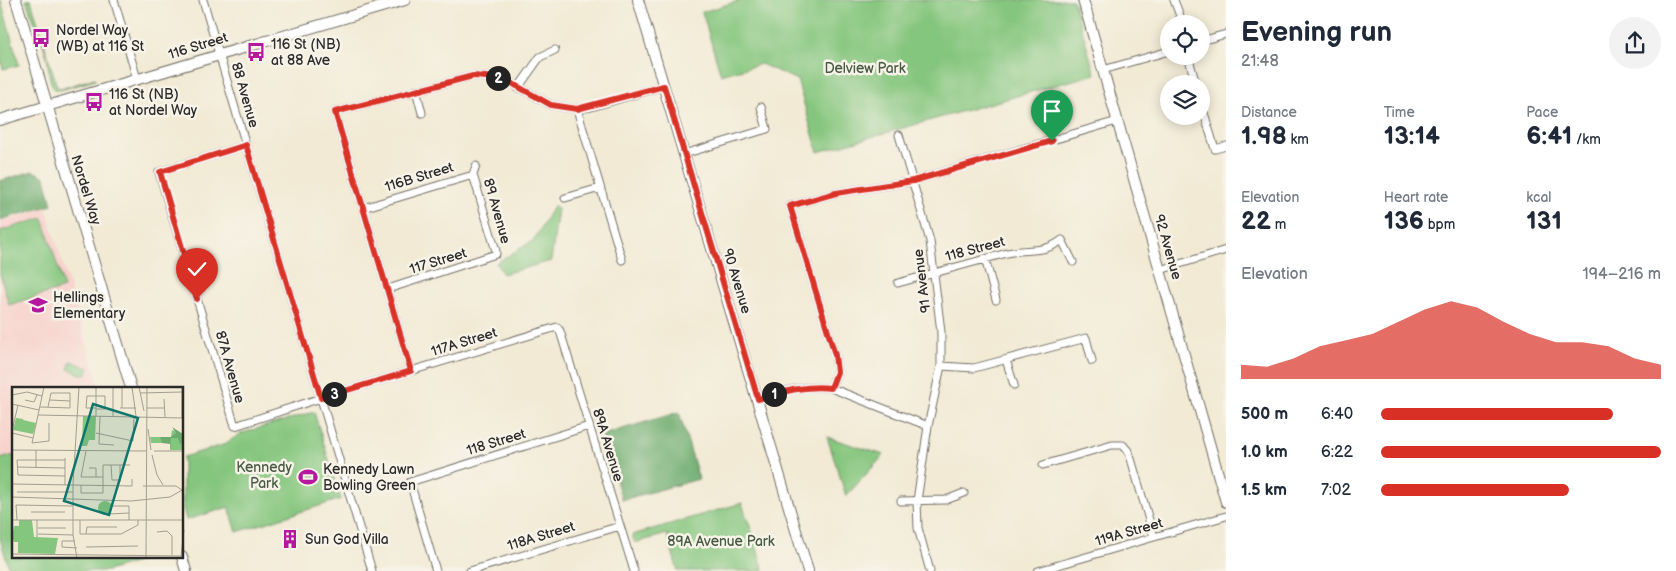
<!DOCTYPE html>
<meta charset="utf-8">
<style>
body{margin:0;font-family:"Balsamiq Sans",sans-serif;background:#f2f2f3;color:#1f2937;height:100vh;display:flex;flex-direction:column;font-size:19px;white-space:nowrap}
*{box-sizing:border-box;margin:0}
p{font-size:16px;color:#747a83}
.icon{flex:none;width:28px;height:28px;fill:none;stroke:currentColor;stroke-width:2;stroke-linecap:round;stroke-linejoin:round}
.map{position:relative;flex:1;overflow:hidden}
.drawer{display:flex;flex-direction:column;background:#fff;width:450px}
.drawer>*{flex:none}
.fabs{position:absolute;left:1160px;top:15px;display:grid;gap:10px}
.fabs a{display:grid;place-items:center;width:50px;height:50px;border-radius:50%;background:#fff;box-shadow:0 2px 12px #0003;font-size:25px}
.pin{position:absolute;display:grid;place-items:center;width:42px;height:42px;color:#fff;margin:-51px -21px;border-radius:50% 50% 50% 0;rotate:-45deg;box-shadow:0 0 5px #0007}
.pin .icon{rotate:45deg}
.km{position:absolute;width:25px;height:25px;margin:-12px;border-radius:50%;background:#222;color:#fff;font-size:14px;line-height:25px;text-align:center}
.round{display:grid;place-items:center;flex:none;width:52px;height:52px;border-radius:26px;background:#f2f2f3}
.summary{display:flex;align-items:center;justify-content:space-between;height:85px;padding:0 15px}
h1{font-size:28px;font-weight:600;line-height:38px}
.stats{display:grid;grid-template-columns:repeat(3,1fr);gap:8px;height:85px;padding:5px 15px}
.stats div{display:grid;align-content:center}
.stats b{font-size:25px;font-weight:600}
.stats small{font-size:14px;font-weight:400}
.stats p{font-size:14px}
.chart{height:140px;padding:10px 15px}
.chart p{display:flex;justify-content:space-between}
.chart svg{width:100%;height:90px;margin-top:5px;fill:#d93025;opacity:.7}
ul{padding:0 15px;list-style:none;font-size:16px}
li{display:grid;grid-template-columns:80px 60px 1fr;align-items:center;height:38px}
li i{height:12px;border-radius:6px;background:#d93025}
main{display:flex;flex:1;min-height:0}
.map>svg:first-child{display:block}
.built{fill:#f7d0ca}
.green{fill:#85c67e;stroke:#587854}
.forest{fill:#6cab6d;stroke:#4c6b4c}
.lines{fill:none;stroke-linecap:round;stroke-linejoin:round}
.street-casing{stroke:#716e66;stroke-width:9}
.secondary-casing{stroke:#716e66;stroke-width:12}
.street{stroke:#fff;stroke-width:7}
.secondary{stroke:#fff;stroke-width:10}
.route-casing{stroke:#fff;stroke-width:10}
.route{stroke:#d93025;stroke-width:6}
.labels{text-anchor:middle;dominant-baseline:central;stroke-width:5;stroke-linejoin:round;paint-order:stroke}
.poi-label{font-size:14px;fill:#2b2b2b;stroke:#f7f3e8;text-anchor:start}
.street-label{font-size:14px;fill:#2b2b2b;stroke:#f7f3e8}
.park-label{font-size:14px;fill:#465a44;stroke:#f7f3e8}
.inset-road{fill:none;stroke:#a29e90;stroke-width:1}
.view{fill:#0f766e;fill-opacity:0.15;stroke:#0f766e;stroke-width:2.5}
.inset-edge{fill:none;stroke:#2b2b2b;stroke-width:2.5}
</style>
<main>
<div class="map">
<svg width="1226" height="571" viewBox="0 0 1226 571">
<rect width="100%" height="100%" fill="#f7f3e8"/>
<filter id="ink" filterUnits="userSpaceOnUse"><feTurbulence type="fractalNoise" baseFrequency=".02" numOctaves="2"/><feDisplacementMap in="SourceGraphic" scale="10" xChannelSelector="R" yChannelSelector="G"/><feConvolveMatrix kernelMatrix="1 2 1 2 8 2 1 2 1" color-interpolation-filters="sRGB"/></filter>
<filter id="wash" filterUnits="userSpaceOnUse"><feTurbulence type="fractalNoise" baseFrequency=".0096" numOctaves="4" result="noise"/><feDisplacementMap in="SourceGraphic" scale="20" xChannelSelector="R" yChannelSelector="G"/><feGaussianBlur stdDeviation="1.12" result="paint"/><feColorMatrix in="noise" values="0 0 0 0 0 0 0 0 0 0 0 0 0 0 0 0 0 1.4 0 .05"/><feComposite in="paint" operator="in"/></filter>
<g filter="url(#wash)">
<rect width="100%" height="100%" fill="#f2ead4"/>
<path class="built" d="M46,208L100,388H14V455L0,459V222Z"/>
<path class="green" d="M0,0H1L19,65L3,69L0,57Z
M26,0H31L57,87L63,88L95,78V80L61,90L54,89C48,80 49,67 47,57C42,37 32,19 26,0Z
M742,0H1073L1095,74L818,152L797,80L761,64L721,75L702,12Z
M554,205L558,209L551,261L503,274L496,263L534,240Z
M43,218L64,288L9,305L0,274V231Z
M71,361L89,368L86,376L68,369Z
M314,412L341,499L237,532L229,507L186,520L183,508V457L223,445L242,433Z
M827,437L884,455L846,496Z
M14,455V557L151,558L107,571H10L0,539V459Z
M742,503L748,522H749L764,571H678L667,534L635,543L632,535Z"/>
<path class="forest" d="M33,171L45,177L52,205L0,220V181Z
M679,412L699,479L622,500L602,435Z"/>
</g>
<g filter="url(#ink)">
<g class="lines">
<g class="street-casing">
<path id="street" d="M114,0L137,79
M203,0L372,571
M1174,0L1183,24
M1201,41L1226,34
M1188,56L1196,84
M1103,70L1169,51
M518,88L540,57L555,50
M416,90L422,113
M1201,103L1215,149L1226,146
M577,109L622,260
M899,135L930,241L941,332V366L928,426L917,501L918,528L930,571
M246,145L159,172L235,426L321,398L557,327L560,331L634,571
M684,154L767,129L761,107
M565,198L600,188
M363,208L473,175L476,166
M985,258L996,300
M1160,270L1226,250
M898,283L1007,253C1028,248 1044,254 1062,240L1073,262
M388,289L496,254V251L473,175
M1006,360L1014,385
M941,366L974,368L1086,338L1092,361
M411,371L335,112L473,76L497,78L506,80L551,105L577,109L591,107L664,86
M831,388L837,372L835,355L790,206L836,193L913,181L1117,121
M758,399C784,391 803,385 831,388L928,426
M1043,465L1112,445H1123L1129,452L1154,537
M901,501L946,500L964,493
M436,571L410,482L589,426
M470,571L620,526
M1038,571L1226,516"/>
</g>
<g class="secondary-casing">
<path id="secondary" d="M16,0L131,388
M638,0L808,571
M1083,0L1226,502
M0,120L405,0
M182,557L186,571"/>
</g>
<use href="#street" class="street"/>
<use href="#secondary" class="secondary"/>
</g>
</g>
<g class="lines" filter="url(#ink)">
<g class="route-casing">
<path id="route" d="M197,299L160,172L246,145L321,398L411,371L335,112L473,76L498,78L506,80L551,105L577,109L664,86L758,399C784,392 803,385 831,388L837,372L835,355L790,206L836,193L913,181L1052,141"/>
</g>
<use href="#route" class="route"/>
</g>
<defs>
<g id="bus-bare" transform="scale(1.5)"><path d="M-5-6H5V4H4V6H2V4H-2V6H-4V4H-5ZM-3.5-4V0h7V-4ZM-3.5 1.2v1.5H-2V1.2ZM2 1.2v1.5H3.5V1.2Z" fill="#b5179e" stroke="#f7f3e8" stroke-width="2.5" paint-order="stroke"/></g>
<g id="school-bare" transform="scale(1.5)"><path d="M0-5L7-2L0 1L-7-2ZM-4 1L0 2.5L4 1V4Q0 6-4 4Z" fill="#b5179e" stroke="#f7f3e8" stroke-width="2.5" paint-order="stroke"/></g>
<g id="stadium-bare" transform="scale(1.5)"><path d="M0-5a6.5 5 0 1 0 0 10a6.5 5 0 1 0 0-10ZM-3.5-1.8h7v3.6h-7Z" fill="#b5179e" stroke="#f7f3e8" stroke-width="2.5" paint-order="stroke"/></g>
<g id="building-bare" transform="scale(1.5)"><path d="M-4-6H4V6H1V3H-1V6H-4ZM-2.5-4.3h1.7v1.8h-1.7ZM.8-4.3h1.7v1.8H.8ZM-2.5-1h1.7V.8h-1.7ZM.8-1h1.7V.8H.8Z" fill="#b5179e" stroke="#f7f3e8" stroke-width="2.5" paint-order="stroke"/></g>
</defs>
<g fill-rule="evenodd">
<use href="#bus-bare" x="41" y="38"/>
<use href="#bus-bare" x="256" y="52"/>
<use href="#bus-bare" x="94" y="102"/>
<use href="#school-bare" x="38" y="305"/>
<use href="#stadium-bare" x="308" y="477"/>
<use href="#building-bare" x="290" y="539"/>
</g>
<g class="labels">
<g class="poi-label">
<text x="56" y="30">Nordel Way<tspan x="56" dy="16">(WB) at 116 St</tspan></text>
<text x="271" y="44">116 St (NB)<tspan x="271" dy="16">at 88 Ave</tspan></text>
<text x="109" y="94">116 St (NB)<tspan x="109" dy="16">at Nordel Way</tspan></text>
<text x="53" y="297">Hellings<tspan x="53" dy="16">Elementary</tspan></text>
<text x="323" y="469">Kennedy Lawn<tspan x="323" dy="16">Bowling Green</tspan></text>
<text x="305" y="539">Sun God Villa</text>
</g>
<g class="street-label">
<text transform="translate(198 46) rotate(-17)">116 Street</text>
<text transform="translate(245 95) rotate(74)">88 Avenue</text>
<text transform="translate(419 177) rotate(-17)">116B Street</text>
<text transform="translate(86 190) rotate(73)">Nordel Way</text>
<text transform="translate(497 211) rotate(74)">89 Avenue</text>
<text transform="translate(1168 247) rotate(74)">92 Avenue</text>
<text transform="translate(975 249) rotate(-15)">118 Street</text>
<text transform="translate(438 261) rotate(-17)">117 Street</text>
<text transform="translate(737 281) rotate(73)">90 Avenue</text>
<text transform="translate(922 281) rotate(-97)">91 Avenue</text>
<text transform="translate(464 342) rotate(-17)">117A Street</text>
<text transform="translate(230 367) rotate(74)">87A Avenue</text>
<text transform="translate(496 442) rotate(-17)">118 Street</text>
<text transform="translate(608 445) rotate(73)">89A Avenue</text>
<text transform="translate(1129 532) rotate(-16)">119A Street</text>
<text transform="translate(541 536) rotate(-17)">118A Street</text>
</g>
<g class="park-label">
<text x="865" y="68">Delview Park</text>
<text x="264" y="467">Kennedy<tspan x="264" dy="16">Park</tspan></text>
<text x="721" y="541">89A Avenue Park</text>
</g>
</g>
<g transform="translate(12 387)">
<rect width="171" height="171" fill="#f2ead4"/>
<path d="M12,24L11,33L24,36L21,47L1,43L4,31L11,32ZM71,29H84L83,53H77L75,59H70ZM160,43L171,47V63H158V56H139L138,50H159ZM86 121a7 7 0 1 1 14 0a7 7 0 1 1-14 0ZM7,133H20L22,150L46,151L43,167L6,166V155H2L0,150L2,139H7Z" fill="#85c67e"/>
<path d="M160,40L171,47V55L168,57L166,51H159L158,63V57L150,56L148,50H159L164,46Z" fill="#6cab6d"/>
<path class="inset-road" d="M32,0L20,56L37,54V36M74,0H93M120,0L124,29M127,0L132,24M128,6L170,5M0,8L15,5L30,9M152,12L153,30M13,13L22,15L25,8M38,13L58,14M0,17L27,23M28,20H29L58,21V6H39L36,20M108,21H124M110,21V0M135,21H153M84,22H93V9H75L74,21H84M26,28L172,31M84,29V1M88,29L87,57L102,58M101,29V0M170,31V0M136,42L139,63M0,44L6,18M0,46L21,51M84,46L121,54L122,29M0,63L134,64M74,64L69,90H91M142,64H172M140,68L145,88L151,98M99,78L100,93H108M5,80L53,81M24,80V63M77,81H84V90M53,89L6,88L5,73H53M108,95V78M0,97L120,99V92M53,98V71M69,98V106H91V78H118M131,99H164L170,103M5,105H61M0,110L119,114L158,110L172,102M100,119H117V133M19,125H53M97,127L117,126M0,133H172M5,133L4,118L61,119M25,133V150M68,133V147H109L126,138V133M26,141H54M145,145L155,144L160,149V168M26,147L61,148M74,147L75,140H105M63,154H50V160L65,161M74,160L126,159M0,167L172,169M169,169L172,143M65,171L61,148V97L67,0M134,171L135,0"/>
<path class="view" d="M81,17L126,31L97,128L52,114Z"/>
<rect width="171" height="171" class="inset-edge"/>
</g>
</svg>
<div class="fabs">
<a><svg class="icon" aria-label="locate" viewBox="0 0 24 24"><circle cx="12" cy="12" r="6"/><path d="M12 2v4M12 18v4M2 12h4M18 12h4"/></svg></a>
<a><svg class="icon" aria-label="layers" viewBox="0 0 24 24"><path d="M12 4l9 5-9 5-9-5zM3 14l9 5 9-5"/></svg></a>
</div>
<div class="pin" style="left:1052px;top:141px;background:#1e9e55"><svg class="icon" aria-label="arrive" viewBox="0 0 24 24"><path d="M6 21V4h12l-3 4 3 4H6"/></svg></div>
<div class="pin" style="left:197px;top:299px;background:#d93025"><svg class="icon" aria-label="check" viewBox="0 0 24 24"><path d="M5 12l5 5 9-10"/></svg></div>
<b class="km" style="left:774px;top:394px">1</b>
<b class="km" style="left:498px;top:78px">2</b>
<b class="km" style="left:334px;top:394px">3</b>
</div>
<section class="drawer">
<div class="summary"><div><h1>Evening run</h1><p>21:48</p></div><a class="round"><svg class="icon" aria-label="share" viewBox="0 0 24 24"><path d="M12 15V3M7 8l5-5 5 5M5 13v7h14v-7"/></svg></a></div>
<div class="stats">
<div><p>Distance</p><b>1.98<small> km</small></b></div>
<div><p>Time</p><b>13:14</b></div>
<div><p>Pace</p><b>6:41<small> /km</small></b></div>
</div>
<div class="stats">
<div><p>Elevation</p><b>22<small> m</small></b></div>
<div><p>Heart rate</p><b>136<small> bpm</small></b></div>
<div><p>kcal</p><b>131</b></div>
</div>
<div class="chart"><p><span>Elevation</span>194–216 m</p>
<svg viewBox="0 0 160 44" preserveAspectRatio="none"><path d="M0 44V37L10 38L20 34L30 28L40 25L50 22L60 16L70 10L80 6L90 9L100 16L110 22L120 26L130 26L140 28L150 34L160 37V44z"/></svg>
</div>
<ul>
<li><b>500 m</b>6:40<i style="width:83%"></i></li>
<li><b>1.0 km</b>6:22<i style="width:100%"></i></li>
<li><b>1.5 km</b>7:02<i style="width:67%"></i></li>
</ul>
</section>
</main>
